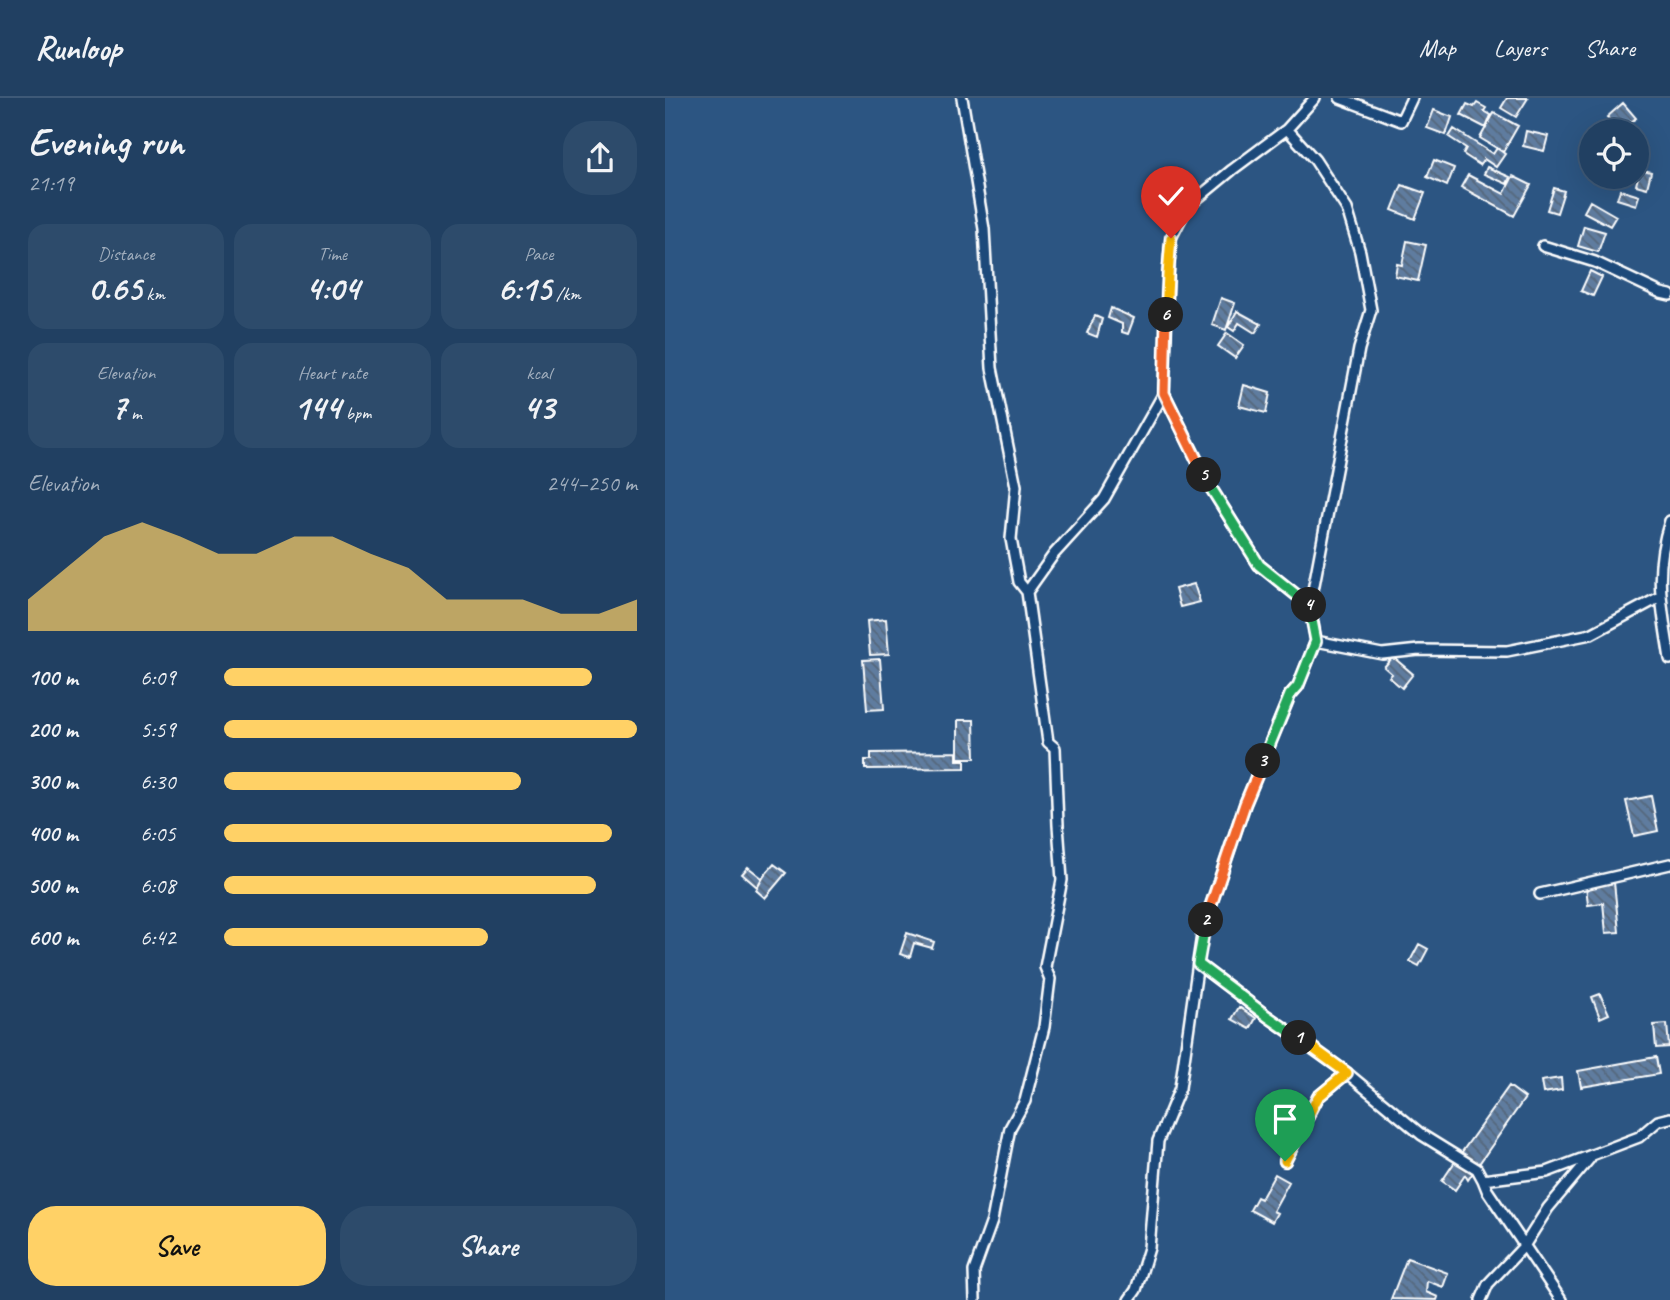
<!DOCTYPE html>
<meta charset="utf-8">
<style>
body{margin:0;font-family:Caveat,sans-serif;background:#2d4b6b;color:#f1f3f6;height:100vh;display:flex;flex-direction:column;font-size:26px;white-space:nowrap}
*{box-sizing:border-box;margin:0}
p{font-size:23px;color:#a2afbe}
.icon{flex:none;width:38px;height:38px;fill:none;stroke:currentColor;stroke-width:2;stroke-linecap:round;stroke-linejoin:round}
.map{position:relative;flex:1;overflow:hidden}
.panel{display:flex;flex-direction:column;background:#214062;width:665px}
.panel>*{flex:none}
.tools{position:absolute;left:914px;top:21px;display:grid;gap:14px}
.tools a{display:grid;place-items:center;width:70px;height:70px;border-radius:50%;background:#214062;box-shadow:0 7px 28px #0002,0 0 0 2px #3e5977;font-size:35px}
.pin{position:absolute;display:grid;place-items:center;width:60px;height:60px;color:#fff;margin:-72px -30px;border-radius:50% 50% 50% 0;rotate:-45deg;box-shadow:0 0 7px #0007}
.pin .icon{rotate:45deg}
.km{position:absolute;width:35px;height:35px;margin:-18px;border-radius:50%;background:#222;color:#fff;font-size:19px;line-height:35px;text-align:center}
.round{display:grid;place-items:center;flex:none;width:74px;height:74px;border-radius:28px;background:#2d4b6b}
.summary{display:flex;align-items:center;justify-content:space-between;height:119px;padding:0 28px}
h1{font-size:38px;font-weight:600;line-height:52px}
.figures{display:grid;grid-template-columns:repeat(3,1fr);gap:10px;height:119px;padding:7px 28px}
.figures div{display:grid;align-content:center;border-radius:18px;background:#2d4b6b;text-align:center}
.figures b{font-size:35px;font-weight:600}
.figures small{font-size:19px;font-weight:400}
.figures p{font-size:19px}
.chart{height:196px;padding:14px 28px}
.chart p{display:flex;justify-content:space-between}
.chart svg{width:100%;height:126px;margin-top:7px;fill:#ffd166;opacity:.7}
.cta{display:flex;gap:14px;margin-top:auto;padding:14px 28px}
.cta a{flex:1;height:80px;border-radius:28px;background:#ffd166;color:#111;font-size:28px;font-weight:600;line-height:80px;text-align:center}
.cta a+a{background:#2d4b6b;color:#f1f3f6}
ul{padding:0 28px;list-style:none;font-size:23px}
li{display:grid;grid-template-columns:112px 84px 1fr;align-items:center;height:52px}
li i{height:18px;border-radius:9px;background:#ffd166}
header{display:flex;align-items:center;gap:42px;box-sizing:border-box;height:98px;padding:0 35px;background:#214062;border-bottom:2px solid #3e5977}
header strong{font-size:33px}
nav{display:flex;gap:38px;margin-inline-start:auto;font-size:24px}
main{display:flex;flex:1;min-height:0}
.map>svg:first-child{display:block}
.building{fill:url(#building-back-hatch);stroke:#fff;stroke-width:2}
.lines{fill:none;stroke-linecap:round;stroke-linejoin:round}
.street-casing{stroke:#fff;stroke-width:14}
.street{stroke:#1f4a7a;stroke-width:9}
.split-1-casing{stroke:#fff;stroke-width:14}
.split-2-casing{stroke:#fff;stroke-width:14}
.split-3-casing{stroke:#fff;stroke-width:14}
.split-4-casing{stroke:#fff;stroke-width:14}
.split-5-casing{stroke:#fff;stroke-width:14}
.split-6-casing{stroke:#fff;stroke-width:14}
.split-7-casing{stroke:#fff;stroke-width:14}
.split-1{stroke:#f5b400;stroke-width:9}
.split-2{stroke:#22a559;stroke-width:9}
.split-3{stroke:#f0652b;stroke-width:9}
.split-4{stroke:#22a559;stroke-width:9}
.split-5{stroke:#22a559;stroke-width:9}
.split-6{stroke:#f0652b;stroke-width:9}
.split-7{stroke:#f5b400;stroke-width:9}
</style>
<header>
<strong>Runloop</strong>
<nav><a>Map</a><a>Layers</a><a>Share</a></nav>
</header>
<main>
<section class="panel">
<div class="summary"><div><h1>Evening run</h1><p>21:19</p></div><a class="round"><svg class="icon" aria-label="share" viewBox="0 0 24 24"><path d="M12 15V3M7 8l5-5 5 5M5 13v7h14v-7"/></svg></a></div>
<div class="figures">
<div><p>Distance</p><b>0.65<small> km</small></b></div>
<div><p>Time</p><b>4:04</b></div>
<div><p>Pace</p><b>6:15<small> /km</small></b></div>
</div>
<div class="figures">
<div><p>Elevation</p><b>7<small> m</small></b></div>
<div><p>Heart rate</p><b>144<small> bpm</small></b></div>
<div><p>kcal</p><b>43</b></div>
</div>
<div class="chart"><p><span>Elevation</span>244–250 m</p>
<svg viewBox="0 0 160 44" preserveAspectRatio="none"><path d="M0 44V33L10 22L20 11L30 6L40 11L50 17L60 17L70 11L80 11L90 17L100 22L110 33L120 33L130 33L140 38L150 38L160 33V44z"/></svg>
</div>
<ul>
<li><b>100 m</b>6:09<i style="width:89%"></i></li>
<li><b>200 m</b>5:59<i style="width:100%"></i></li>
<li><b>300 m</b>6:30<i style="width:72%"></i></li>
<li><b>400 m</b>6:05<i style="width:94%"></i></li>
<li><b>500 m</b>6:08<i style="width:90%"></i></li>
<li><b>600 m</b>6:42<i style="width:64%"></i></li>
</ul>
<div class="cta"><a>Save</a><a>Share</a></div>
</section>
<div class="map">
<svg width="1005" height="1202" viewBox="0 0 1005 1202">
<defs>
<pattern id="building-back-hatch" width="6" height="6" patternUnits="userSpaceOnUse" patternTransform="scale(1.75)"><rect width="6" height="6" fill="#5e7c9f"/><path d="M-1 5l2 2M0 0l6 6M5-1l2 2" fill="none" stroke="#56667a"/></pattern>
</defs>
<rect width="100%" height="100%" fill="#2c5582"/>
<filter id="ink" filterUnits="userSpaceOnUse"><feTurbulence type="fractalNoise" baseFrequency=".0143" numOctaves="2"/><feDisplacementMap in="SourceGraphic" scale="14" xChannelSelector="R" yChannelSelector="G"/><feConvolveMatrix kernelMatrix="1 2 1 2 8 2 1 2 1" color-interpolation-filters="sRGB"/></filter>
<g filter="url(#ink)">
<path class="building" d="M842,0H863L851,19L836,10Z
M812,5L821,10L819,13L826,17L821,30L796,17L802,6L809,9Z
M958,5L971,20L954,33L942,19Z
M769,12L787,19L781,37L762,30Z
M829,15L853,28L838,54L815,40Z
M789,31L828,56L832,50L840,56L831,69L819,61L815,67L798,56L801,50L784,39Z
M861,33L883,38L879,53L858,48Z
M769,62L789,70L782,88L762,79Z
M822,69L845,79L842,86L819,76Z
M975,71L986,74L982,90L971,87Z
M803,77L839,96L848,78L866,87L849,118L796,89Z
M737,87L760,95L750,121L727,112Z
M889,90L899,93L892,115L882,112Z
M955,92L974,98L971,107L952,101Z
M925,103L951,118L945,128L919,114Z
M919,128L940,134L933,154L913,148Z
M742,143L761,147L753,183L730,178L732,166L737,167Z
M925,173L937,179L928,198L916,193Z
M556,200L570,205L561,232L547,227Z
M446,210L469,220L463,236L457,234V226L443,220Z
M572,213L596,226L590,235L574,225L569,233L563,229Z
M430,218L437,221L432,239L422,235Z
M562,235L579,247L570,260L553,248Z
M579,287L605,295L601,315L574,308Z
M529,486L535,504L515,509L510,491Z
M221,521L224,556L205,557L202,523Z
M728,559L748,576L737,590L724,579L727,576L719,569Z
M215,561L219,611L202,612L198,562Z
M293,622H309L310,660H293Z
M292,654V662H300V670L200,671V662H206V655Z
M986,698L993,733L969,738L961,703Z
M109,766L121,775L100,800L91,792L99,778Z
M83,769L97,780L92,789L77,776Z
M949,784L954,834L941,835L938,805L923,807L921,787Z
M242,835L269,844L267,850L249,845L245,859L235,856Z
M754,846L763,851L754,868L745,863Z
M935,896L944,916L935,920L927,899Z
M574,909L591,920L585,931L567,921Z
M1002,926L1004,949L991,950L989,927Z
M991,959L994,976L916,989L913,973Z
M896,980L897,992L878,995L876,983Z
M844,988L860,1000L811,1070L794,1058Z
M791,1062L809,1073L803,1082L800,1077L790,1092L777,1083Z
M610,1076L624,1084L608,1113L612,1115L607,1124L585,1112L592,1099L596,1101Z
M742,1160L783,1175L778,1189L762,1183L761,1194L773,1199L772,1202L726,1201Z"/>
<g class="lines">
<g class="street-casing">
<path id="street" d="M297,0L319,131L327,270L351,388L346,441L354,484L362,494L383,644L390,650L393,727L397,782L380,869L385,881L379,929L360,1003L345,1030L327,1123L309,1173L310,1202
M675,0L736,23L747,0
M878,148L930,164L996,195L1005,197
M499,295L546,390L594,467L645,508
M1005,423C988,475 997,509 1005,561
M362,494L389,456L439,401L499,295L503,177L506,140L522,109L567,72L622,31L650,0
M651,543L717,556L754,552L842,553L926,536L995,499
M875,796L1005,766
M533,866L602,918L682,975L757,1037L812,1071L818,1082L822,1092L896,1202
M620,1063L653,999L682,975
M818,1082L882,1074L974,1039L993,1023L1005,1020
M464,1202L471,1192L484,1150L493,1043L515,990L538,830L580,706L625,597L633,588L651,543L645,508L694,251L706,212L695,154L682,111L650,62L622,31
M816,1202L823,1186L859,1148L883,1110L925,1060"/>
</g>
<use href="#street" class="street"/>
</g>
</g>
<g class="lines" filter="url(#ink)">
<g class="split-1-casing">
<path id="split-1" d="M620,1063L653,999L682,975L634,940"/>
</g>
<g class="split-2-casing">
<path id="split-2" d="M541,822L533,866L602,918L634,940"/>
</g>
<g class="split-3-casing">
<path id="split-3" d="M541,822L580,706L598,663"/>
</g>
<g class="split-4-casing">
<path id="split-4" d="M598,663L625,597L633,588L651,543L644,507"/>
</g>
<g class="split-5-casing">
<path id="split-5" d="M539,377L546,390L594,467L644,507"/>
</g>
<g class="split-6-casing">
<path id="split-6" d="M501,217L499,295L539,377"/>
</g>
<g class="split-7-casing">
<path id="split-7" d="M501,217L503,177L506,140"/>
</g>
<use href="#split-1" class="split-1"/>
<use href="#split-2" class="split-2"/>
<use href="#split-3" class="split-3"/>
<use href="#split-4" class="split-4"/>
<use href="#split-5" class="split-5"/>
<use href="#split-6" class="split-6"/>
<use href="#split-7" class="split-7"/>
</g>
</svg>
<div class="tools">
<a><svg class="icon" aria-label="locate" viewBox="0 0 24 24"><circle cx="12" cy="12" r="6"/><path d="M12 2v4M12 18v4M2 12h4M18 12h4"/></svg></a>
</div>
<div class="pin" style="left:620px;top:1063px;background:#1e9e55"><svg class="icon" aria-label="arrive" viewBox="0 0 24 24"><path d="M6 21V4h12l-3 4 3 4H6"/></svg></div>
<div class="pin" style="left:506px;top:140px;background:#d93025"><svg class="icon" aria-label="check" viewBox="0 0 24 24"><path d="M5 12l5 5 9-10"/></svg></div>
<b class="km" style="left:634px;top:940px">1</b>
<b class="km" style="left:541px;top:822px">2</b>
<b class="km" style="left:598px;top:663px">3</b>
<b class="km" style="left:644px;top:507px">4</b>
<b class="km" style="left:539px;top:377px">5</b>
<b class="km" style="left:501px;top:217px">6</b>
</div>
</main>
